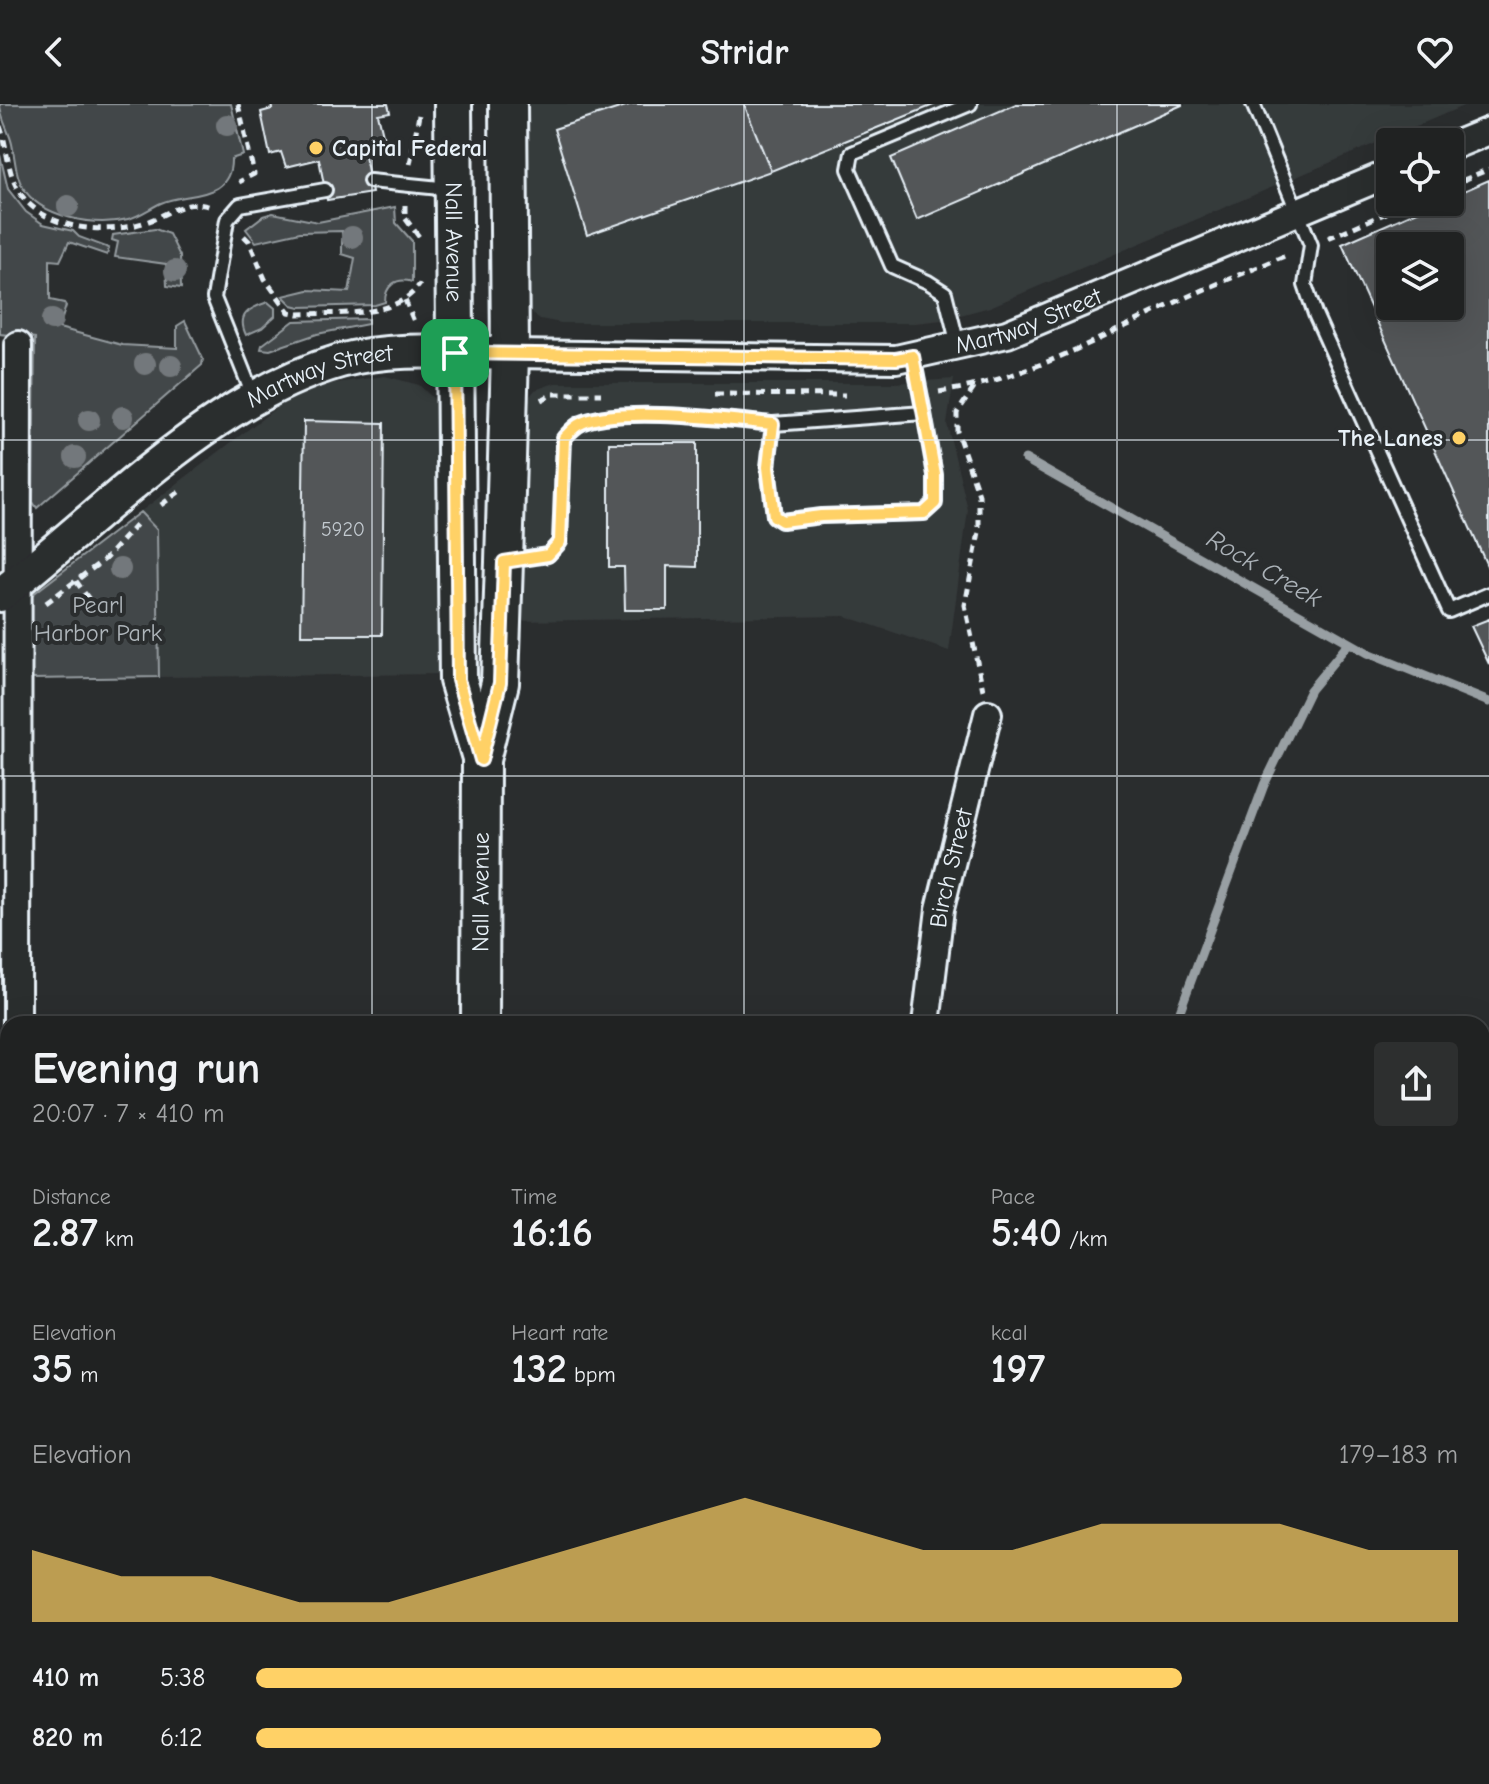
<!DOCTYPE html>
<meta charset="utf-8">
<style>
body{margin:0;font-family:"Comic Neue",sans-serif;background:#2d2f2f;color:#f1f3f6;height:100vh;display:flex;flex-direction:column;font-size:30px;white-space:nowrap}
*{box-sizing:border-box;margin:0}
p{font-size:26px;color:#a2a4a5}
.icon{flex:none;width:44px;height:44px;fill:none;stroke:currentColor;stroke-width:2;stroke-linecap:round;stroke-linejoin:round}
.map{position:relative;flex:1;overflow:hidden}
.drawer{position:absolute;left:0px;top:912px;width:1490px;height:768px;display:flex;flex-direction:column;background:#202222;border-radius:24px 24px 0 0;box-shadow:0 8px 32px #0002,0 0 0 2px #3d3f40}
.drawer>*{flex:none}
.buttons{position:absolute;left:1376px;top:24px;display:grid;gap:16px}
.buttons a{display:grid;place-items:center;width:88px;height:88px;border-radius:8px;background:#202222;box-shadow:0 8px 32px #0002,0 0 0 2px #3d3f40;font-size:40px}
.pin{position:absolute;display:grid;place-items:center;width:68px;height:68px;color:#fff;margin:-34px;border-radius:16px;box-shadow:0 4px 12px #0006}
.round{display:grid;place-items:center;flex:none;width:84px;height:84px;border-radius:8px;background:#2d2f2f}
.headline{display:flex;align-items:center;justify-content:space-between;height:136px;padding:0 32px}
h1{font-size:44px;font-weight:700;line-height:60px}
.metrics{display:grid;grid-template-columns:repeat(3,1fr);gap:12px;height:136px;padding:8px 32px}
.metrics div{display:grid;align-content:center}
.metrics b{font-size:40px;font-weight:700}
.metrics small{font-size:22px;font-weight:400}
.metrics p{font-size:22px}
.chart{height:224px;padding:16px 32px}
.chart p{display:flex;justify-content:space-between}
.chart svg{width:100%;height:144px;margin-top:8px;fill:#ffd166;opacity:.7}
ul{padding:0 32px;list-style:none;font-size:26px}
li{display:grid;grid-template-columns:128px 96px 1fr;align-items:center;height:60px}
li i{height:20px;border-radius:10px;background:#ffd166}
header{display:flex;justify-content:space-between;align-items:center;height:104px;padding:0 32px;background:#202222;font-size:36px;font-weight:700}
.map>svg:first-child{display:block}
.built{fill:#363a3b}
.green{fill:#424648;stroke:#959ca0;stroke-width:2}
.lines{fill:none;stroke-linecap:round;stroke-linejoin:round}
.stream{stroke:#989fa3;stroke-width:9}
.building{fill:#535759;stroke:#e8f1f8;stroke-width:2;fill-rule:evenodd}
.service-casing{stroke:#e8f1f8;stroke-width:18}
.minor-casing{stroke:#e8f1f8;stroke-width:32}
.tertiary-casing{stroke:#e8f1f8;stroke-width:38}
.secondary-casing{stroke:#e8f1f8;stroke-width:42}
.path{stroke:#e8f1f8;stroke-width:5;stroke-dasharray:8 6;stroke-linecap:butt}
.service{stroke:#2a2d2e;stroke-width:12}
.minor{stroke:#2a2d2e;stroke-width:26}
.tertiary{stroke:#2a2d2e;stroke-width:32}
.secondary{stroke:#2a2d2e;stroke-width:36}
.tree{fill:#73787b}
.route-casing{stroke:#fff;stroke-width:16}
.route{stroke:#ffd166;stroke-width:10}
.grid{fill:none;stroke:#e8f1f8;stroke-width:2;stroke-opacity:0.55}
.poi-dot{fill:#ffd166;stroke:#2a2d2e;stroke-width:3}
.labels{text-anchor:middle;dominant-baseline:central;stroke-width:8;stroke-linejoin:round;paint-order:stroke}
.number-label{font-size:20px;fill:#c3cad0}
.poi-label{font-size:24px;font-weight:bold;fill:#e8f1f8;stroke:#2a2d2e;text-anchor:start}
.street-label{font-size:24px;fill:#e8f1f8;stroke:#2a2d2e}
.park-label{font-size:24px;fill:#aeb5ba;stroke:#2a2d2e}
.water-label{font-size:26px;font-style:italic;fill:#acb3b9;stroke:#2a2d2e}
</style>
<header><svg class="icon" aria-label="back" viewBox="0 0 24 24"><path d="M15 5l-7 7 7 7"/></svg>Stridr<svg class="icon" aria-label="heart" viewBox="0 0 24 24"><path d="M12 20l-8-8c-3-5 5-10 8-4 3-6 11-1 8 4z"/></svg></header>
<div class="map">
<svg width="1489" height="1680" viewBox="0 0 1489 1680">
<rect width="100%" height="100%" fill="#2a2d2e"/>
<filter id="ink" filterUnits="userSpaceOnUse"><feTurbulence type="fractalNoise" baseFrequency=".0125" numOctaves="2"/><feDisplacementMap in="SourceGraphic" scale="16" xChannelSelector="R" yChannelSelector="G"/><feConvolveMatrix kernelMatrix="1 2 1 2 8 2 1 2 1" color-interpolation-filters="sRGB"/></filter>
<g filter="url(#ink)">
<path class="built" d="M521,0H1468L990,203L942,216L915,219H561L540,215L533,210L524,195Z
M385,272L419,281L434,295L443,311L447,570L159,573L157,426L140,408L284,298L328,280Z
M954,275L947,320L968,406L949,547L845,512L517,517L524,299L535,286L555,279H894Z"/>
<path class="green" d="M0,0H231L243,51L231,55C232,97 187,88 161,99C150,104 140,112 128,115C95,123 40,114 22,82C15,69 15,54 12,40C9,26 0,15 0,0Z
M0,51L8,85L26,108L43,120L73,127L79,133L109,144L107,151L69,138L60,157L50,156V196L64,199L66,202L59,224L122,241L177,244V222L185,217L203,255L202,261L37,404L33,398L35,234L0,230Z
M395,103L396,119L412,137V178C396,173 385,182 385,198L375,201L300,203L292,201L283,192L308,186L349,188L355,154L342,150V127L300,128L256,138L246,125L263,112L273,109L318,118Z
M155,125L169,130L180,152L181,184L167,182L166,160L115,153L118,138L112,136L113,131Z
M268,198L275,204V212L262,224L246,231C236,210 250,204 268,198Z
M368,215V220L317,230L270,246L261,245L262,241L294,217Z
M140,408L157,426L159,573L32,575V491Z"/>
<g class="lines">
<path class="stream" d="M1025,355L1368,549L1489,598
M1175,920L1264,681L1310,586L1349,539
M1199,1680L1200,1672"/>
</g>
<path class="building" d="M271,0H388L390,8L378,10L384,35L363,41L372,89L327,96L319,55L286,63L281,48L270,51L261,8L272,5Z
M632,0H744L771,67L587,131L554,25Z
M744,0H936L771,67Z
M1016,0H1182V1L917,116L891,54Z
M1489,76V466L1342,140L1438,98H1450V93ZM1390,142H1450V202H1390Z
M304,317L384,319L382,531H301Z
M609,339H697V463L667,462V506H625L624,463H609Z
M1489,515V560L1471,522Z
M1488,1404L1489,1459L1482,1462V1406Z"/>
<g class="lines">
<g class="service-casing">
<path id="service" d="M1253,0L1311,141L1305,181L1315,210L1449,507L1489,490
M370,77L450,85
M958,241L945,189L928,178L892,162L849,65L852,49L970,0
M913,252L924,309L773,320L768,363L774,412L782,417L821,412L924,409L935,399V371L924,309
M254,294L214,194L227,116L240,101L325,86
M507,457L548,451L560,438L564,334C568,330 573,324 578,321C611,301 732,316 773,320"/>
</g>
<g class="minor-casing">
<g id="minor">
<path d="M1450,43L1489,27"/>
<path id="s1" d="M510,250L896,255L1007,230L1390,69"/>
<path d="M17,920L18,241"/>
<path id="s2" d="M926,920L940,805L988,610"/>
<path d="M1482,1136L1489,1164"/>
<path d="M1482,1267L1489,1262"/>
<path d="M15,1680V1672"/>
</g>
</g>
<g class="tertiary-casing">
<g id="tertiary">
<path id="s3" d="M0,491C104,410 211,294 340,257C395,242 453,249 510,250"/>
</g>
</g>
<g class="secondary-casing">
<g id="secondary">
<path id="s4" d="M453,0L458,576L481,654"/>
<path id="s5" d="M480,920L481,656L500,579L504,458L510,250L508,0"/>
<path d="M478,1680V1672"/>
</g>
</g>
<path class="path" d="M238,0L254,70L239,78
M0,22C7,41 7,64 16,82C37,125 102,132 143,119C167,112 187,92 213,104
M410,60L419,11
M1450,82L1489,65
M405,101V114L420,134
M244,132L249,137L265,175L289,208L298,210C338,208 395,216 420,180
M1328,134L1412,98
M405,196L415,220
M974,284L957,309V328L979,391V428L965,501L983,586
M939,288C1026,276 1094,236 1172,200C1210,182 1250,167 1289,150
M715,290L845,291
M541,296L553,290H601
M161,401L183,385
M76,477L96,505
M46,499L105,455L138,419"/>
<use href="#service" class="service"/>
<use href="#minor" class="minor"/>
<use href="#tertiary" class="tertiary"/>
<use href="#secondary" class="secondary"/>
</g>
<g class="tree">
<circle cx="227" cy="21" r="11"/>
<circle cx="68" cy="102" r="11"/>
<circle cx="352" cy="133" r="11"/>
<circle cx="175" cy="167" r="11"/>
<circle cx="52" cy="216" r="11"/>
<circle cx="145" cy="260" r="11"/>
<circle cx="171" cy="262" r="11"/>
<circle cx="123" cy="313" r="11"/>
<circle cx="89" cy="316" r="11"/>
<circle cx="75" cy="353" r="11"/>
<circle cx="120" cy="465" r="11"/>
</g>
</g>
<g class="lines" filter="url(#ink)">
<g class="route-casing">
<path id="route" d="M455,249L896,255L913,252L935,371V399L924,409L821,412L782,417L774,412L768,363L773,320C731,316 612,301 578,321C573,324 568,330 564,334L560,438L548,451L504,458L500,579L481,656L458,576Z"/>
</g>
<use href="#route" class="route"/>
</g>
<path class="grid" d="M372,0V920M744,0V920M1117,0V920M0,336H1489M0,672H1489M0,1008H8M1482,1008H1489M0,1344H8M1482,1344H1489M372,1672V1680M744,1672V1680M1117,1672V1680"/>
<g class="poi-dot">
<circle cx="316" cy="44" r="8"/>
<circle cx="1459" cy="334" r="8"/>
</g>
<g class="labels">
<g class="number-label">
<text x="343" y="425">5920</text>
</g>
<g class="poi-label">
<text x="332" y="44">Capital Federal</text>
<text x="1443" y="334" text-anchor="end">The Lanes</text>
</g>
<g class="street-label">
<text stroke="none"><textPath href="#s4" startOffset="138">Nall Avenue</textPath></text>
<text stroke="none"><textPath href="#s1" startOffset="524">Martway Street</textPath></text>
<text stroke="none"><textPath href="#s3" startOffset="392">Martway Street</textPath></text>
<text stroke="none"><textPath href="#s2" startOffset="158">Birch Street</textPath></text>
<text stroke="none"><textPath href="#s5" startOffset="132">Nall Avenue</textPath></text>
</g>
<g class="park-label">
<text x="98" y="501">Pearl<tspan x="98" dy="28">Harbor Park</tspan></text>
</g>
<g class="water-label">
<text transform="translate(1264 465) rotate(30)">Rock Creek</text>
</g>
</g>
</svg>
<div class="buttons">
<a><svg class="icon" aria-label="locate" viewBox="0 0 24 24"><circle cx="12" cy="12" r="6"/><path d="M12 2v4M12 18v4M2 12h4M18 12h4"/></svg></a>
<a><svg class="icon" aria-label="layers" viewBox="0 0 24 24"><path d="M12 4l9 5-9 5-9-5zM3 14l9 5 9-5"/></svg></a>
</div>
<div class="pin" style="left:455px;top:249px;background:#1e9e55"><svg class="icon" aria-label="arrive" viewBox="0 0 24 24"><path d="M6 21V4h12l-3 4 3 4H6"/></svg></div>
<section class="drawer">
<div class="headline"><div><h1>Evening run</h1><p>20:07 · 7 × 410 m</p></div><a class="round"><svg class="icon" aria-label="share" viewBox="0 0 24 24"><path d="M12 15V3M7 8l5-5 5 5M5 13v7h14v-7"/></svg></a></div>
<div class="metrics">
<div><p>Distance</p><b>2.87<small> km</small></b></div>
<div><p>Time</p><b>16:16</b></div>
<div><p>Pace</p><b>5:40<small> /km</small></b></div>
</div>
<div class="metrics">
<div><p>Elevation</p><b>35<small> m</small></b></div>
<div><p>Heart rate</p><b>132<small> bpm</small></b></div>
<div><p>kcal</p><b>197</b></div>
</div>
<div class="chart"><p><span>Elevation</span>179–183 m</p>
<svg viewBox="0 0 160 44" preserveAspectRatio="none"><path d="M0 44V22L10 30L20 30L30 38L40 38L50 30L60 22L70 14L80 6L90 14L100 22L110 22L120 14L130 14L140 14L150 22L160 22V44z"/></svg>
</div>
<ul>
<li><b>410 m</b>5:38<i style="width:77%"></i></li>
<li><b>820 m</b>6:12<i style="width:52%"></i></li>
</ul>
</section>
</div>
